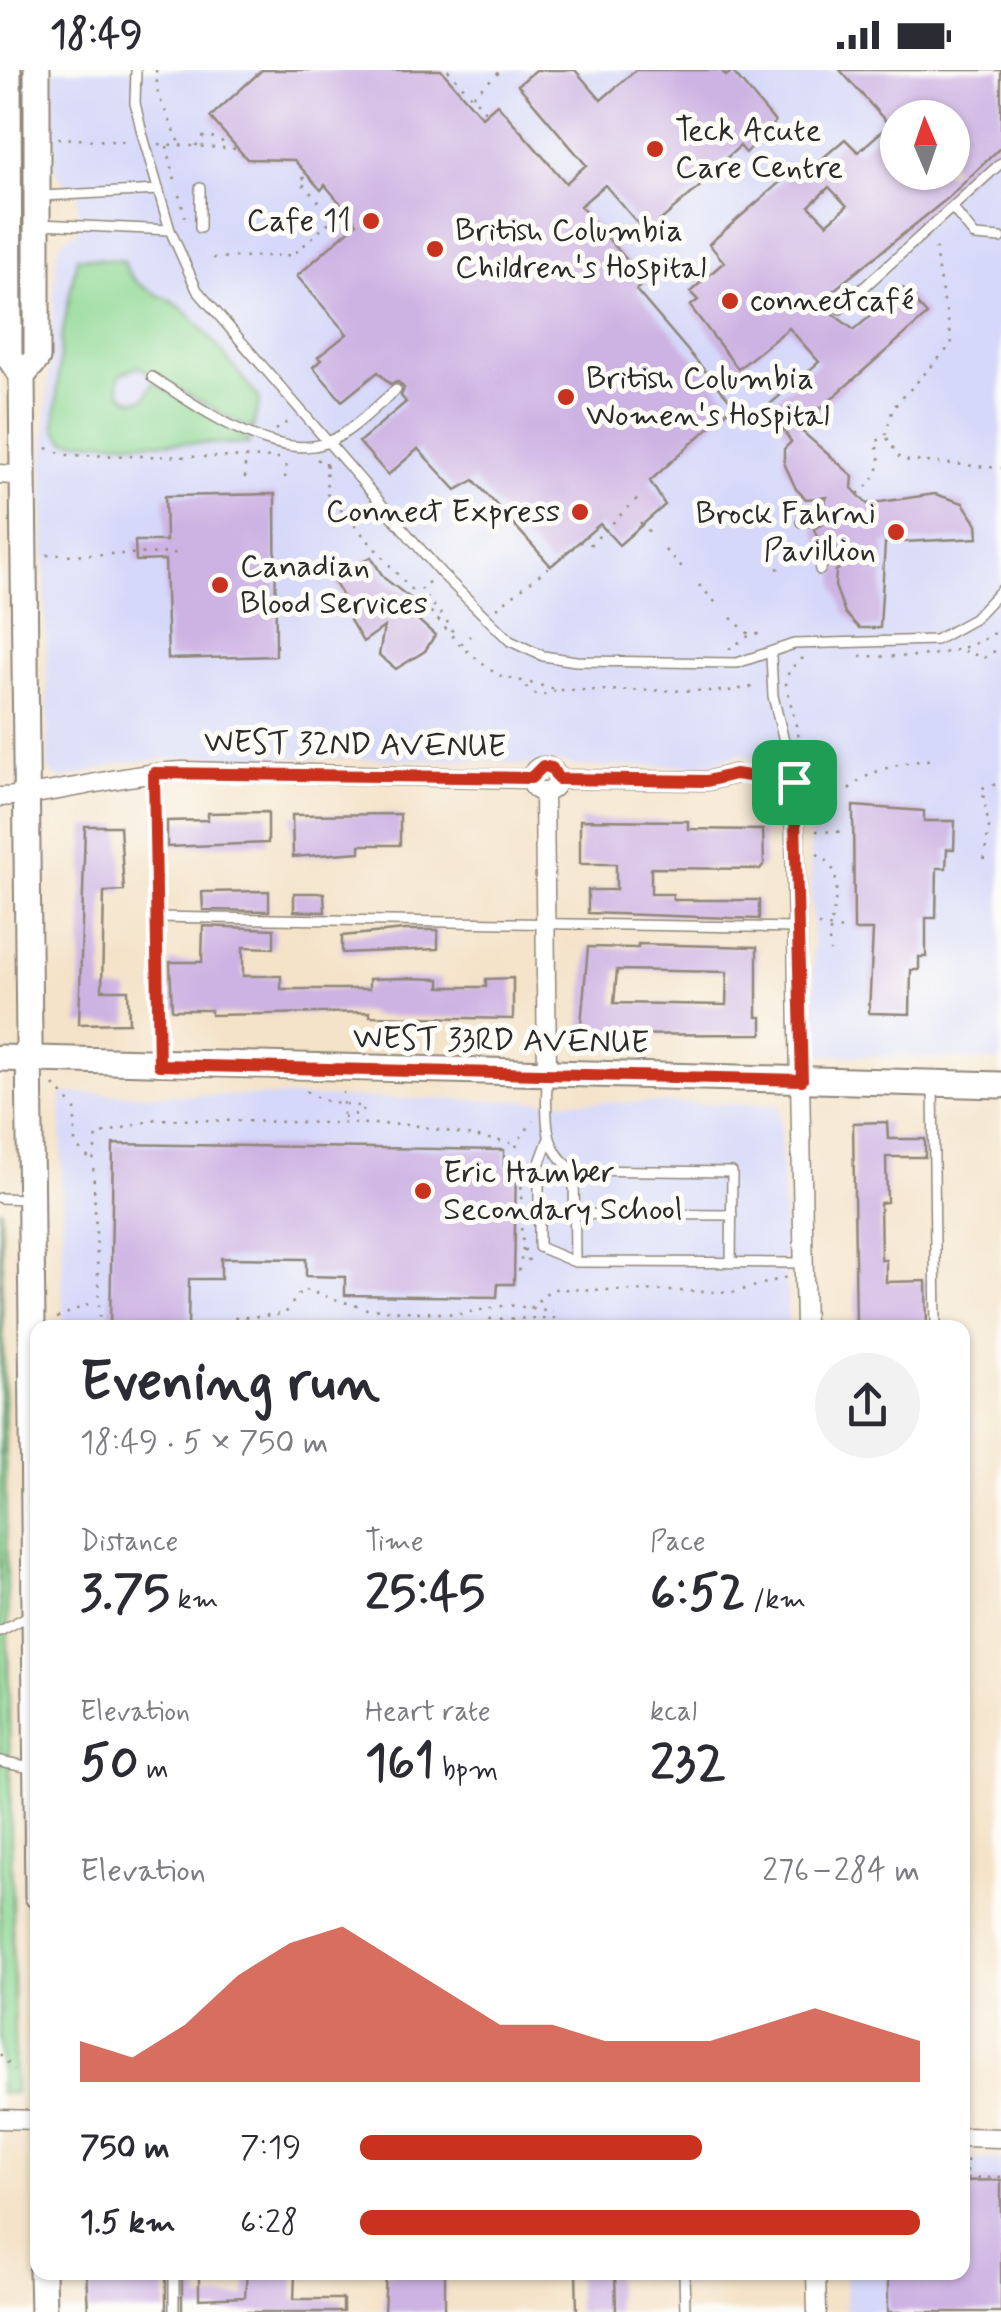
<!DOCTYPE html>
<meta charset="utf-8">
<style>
body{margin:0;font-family:Mynerve,sans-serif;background:#f2f2f3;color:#2b2b33;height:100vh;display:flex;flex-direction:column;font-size:38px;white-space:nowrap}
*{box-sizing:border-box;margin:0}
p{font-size:32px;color:#7c7c81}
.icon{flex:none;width:55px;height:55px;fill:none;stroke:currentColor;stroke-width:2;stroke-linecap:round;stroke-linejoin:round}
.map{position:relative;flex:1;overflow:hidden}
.sheet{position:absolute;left:30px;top:1250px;width:940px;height:960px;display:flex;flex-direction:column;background:#fff;border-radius:20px;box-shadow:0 2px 8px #0004}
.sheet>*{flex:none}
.needle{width:65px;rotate:358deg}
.fabs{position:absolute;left:880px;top:30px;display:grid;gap:20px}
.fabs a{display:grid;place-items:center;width:90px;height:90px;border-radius:50%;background:#fff;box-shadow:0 2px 8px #0004;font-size:50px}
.pin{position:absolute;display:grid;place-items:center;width:85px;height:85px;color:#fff;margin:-42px;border-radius:20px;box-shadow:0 5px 15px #0006}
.round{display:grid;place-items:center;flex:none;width:105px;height:105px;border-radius:52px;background:#f2f2f3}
.headline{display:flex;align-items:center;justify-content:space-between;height:170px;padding:0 50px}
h1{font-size:55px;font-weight:800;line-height:75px}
.figures{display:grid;grid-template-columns:repeat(3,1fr);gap:15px;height:170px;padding:10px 50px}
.figures div{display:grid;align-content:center}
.figures b{font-size:50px;font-weight:800}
.figures small{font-size:28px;font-weight:400}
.figures p{font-size:28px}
.chart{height:280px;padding:20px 50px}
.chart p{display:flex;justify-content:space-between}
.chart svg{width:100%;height:180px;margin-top:10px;fill:#c8321e;opacity:.7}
ul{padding:0 50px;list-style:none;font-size:32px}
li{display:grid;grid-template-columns:160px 120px 1fr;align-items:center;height:75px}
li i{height:25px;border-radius:12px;background:#c8321e}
.status{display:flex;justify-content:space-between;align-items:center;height:70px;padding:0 50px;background:#fff;direction:ltr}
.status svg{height:28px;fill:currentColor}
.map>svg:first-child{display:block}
.built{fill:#d5d8f9;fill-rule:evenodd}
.green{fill:#8ed894;stroke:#5c8260;stroke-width:2.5}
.building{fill:#cdb3e3;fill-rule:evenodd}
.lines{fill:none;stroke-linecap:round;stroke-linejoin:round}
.lane-casing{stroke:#90877a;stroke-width:12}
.street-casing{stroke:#90877a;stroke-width:21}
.secondary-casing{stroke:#90877a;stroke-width:29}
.path{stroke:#90877a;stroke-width:2.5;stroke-dasharray:2.5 8;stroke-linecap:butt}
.lane{stroke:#fff;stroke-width:9}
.street{stroke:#fff;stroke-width:18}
.secondary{stroke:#fff;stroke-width:25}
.route-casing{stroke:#fff;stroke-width:20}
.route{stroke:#c8321e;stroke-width:12}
.poi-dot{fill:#c8321e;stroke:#fdfcf7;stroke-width:4}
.labels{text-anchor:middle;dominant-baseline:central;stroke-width:10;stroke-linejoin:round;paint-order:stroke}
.poi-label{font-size:32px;fill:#2b2b2b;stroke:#fdfcf7;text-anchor:start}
.street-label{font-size:32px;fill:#2b2b2b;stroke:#fdfcf7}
</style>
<div class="status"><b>18:49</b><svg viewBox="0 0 49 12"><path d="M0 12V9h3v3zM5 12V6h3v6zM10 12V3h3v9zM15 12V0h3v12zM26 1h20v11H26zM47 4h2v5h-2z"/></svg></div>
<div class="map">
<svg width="1001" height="2242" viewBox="0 0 1001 2242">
<rect width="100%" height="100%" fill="#fdfcf7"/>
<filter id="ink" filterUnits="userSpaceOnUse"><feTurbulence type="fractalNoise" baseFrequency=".01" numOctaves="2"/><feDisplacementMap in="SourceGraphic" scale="20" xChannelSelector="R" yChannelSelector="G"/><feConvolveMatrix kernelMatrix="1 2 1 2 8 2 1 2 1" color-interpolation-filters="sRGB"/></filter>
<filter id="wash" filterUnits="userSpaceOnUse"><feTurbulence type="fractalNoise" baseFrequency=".0048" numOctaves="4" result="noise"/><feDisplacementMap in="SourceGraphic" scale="40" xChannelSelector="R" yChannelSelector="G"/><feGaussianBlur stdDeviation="2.25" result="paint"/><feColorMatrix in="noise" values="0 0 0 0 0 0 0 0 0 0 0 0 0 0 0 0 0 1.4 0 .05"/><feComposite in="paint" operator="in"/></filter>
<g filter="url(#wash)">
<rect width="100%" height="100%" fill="#f4e3c9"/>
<path class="built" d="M53,0H1001V991L816,984L809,742L799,695L776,707L758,701L752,689L741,683L708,695L579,697L560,692L521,695L493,691L197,686L124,693L62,709L49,702L43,397L57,179L63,169L77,162L78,116L64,113L55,99ZM898,48H952V102H898Z
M61,1023L779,1035L788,1257H63Z
M963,2089L1001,2090V2242H846L845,2203L962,2202Z"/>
<path class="green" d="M77,187L124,191C129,217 157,222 176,234C200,250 239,305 260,329L252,360L139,297L120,304C114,323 128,335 146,328L153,312L249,370L248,374L66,371L55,358L61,271Z
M0,1139H1L15,2023H0Z"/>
<g id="blocks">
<path class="building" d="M262,0H441L482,47L497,34L566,113L586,95L518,15L536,0H575L601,30L636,0H721L726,6L732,1L775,52L746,83L740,76L701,110L704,113L646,163L605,115L580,136L645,211L636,220L734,335L650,411L665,435L619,475L600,454L551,496L474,410L456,420L418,379L388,405L359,372L406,332L401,326L404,318L398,312L390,314L378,302L342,331L313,297L321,290L318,287L347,264L297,206L357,153L325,115L321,120L294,90L247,89L210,47Z
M840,0H1001V77L948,128L825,227L833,244L854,260L903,218L927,245L798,358L853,406L852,418L867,434L935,424L963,433L977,454L978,468L885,473L880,558H859L845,543L835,516L836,501L847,492L837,484L834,472L820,475L814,459L823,454L819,444L827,427L806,429L796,419L784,393V379L791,372L769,335L819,292L789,258L738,299L690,236L698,230L690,222L724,192L709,174L795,99L801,107L845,69L858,82L889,55ZM898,48H952V102H898ZM829,117L847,136L827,154L809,136Z
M275,424L276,586L168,589L165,490L136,491L135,471H166L165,426Z
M371,487L384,508L414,531L412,535L421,545L418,550L435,565L425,581L396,599L379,585L384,557L363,572L350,550L354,545L333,510Z
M853,736L924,741V751H955L954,779H947L946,798H937L936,848H926V887H919V900H911L910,944L869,943L873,860H854Z
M268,742V773L167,777V751L208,750V743Z
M400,744V775H360V782L293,787L292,745Z
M580,750L688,751V759L763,760L764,794L760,799L651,798V824H673V830H759V849L588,843V820H616V794H580Z
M85,756H120L124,821L104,822L102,920H128L129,953L79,954Z
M269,821V841L203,840L202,822Z
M294,823H324L325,842L294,841Z
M203,856L274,859V878L243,877V906H281V919H369V909L401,908L440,909V917H486V909L513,908V949L370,946V942L211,945V940H172L170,892H202Z
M405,860H438V879L342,883V866Z
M638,874L757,877V947H762V964L580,965L588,877L638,878ZM617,900L727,902L726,935L614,933Z
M887,1052L888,1069H925V1087H886L887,1132L880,1133L881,1190H886V1212L926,1211L927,1258H856L853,1053Z
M113,1074L504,1080V1096H516L514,1214H498L497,1227L345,1225V1207L306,1206V1189L221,1188V1209H189L188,1258H110Z
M1001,2110V2242H888V2202H962V2111Z
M86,2202H166V2242H88Z
M182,2202H199V2229L245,2227L247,2202L295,2204L294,2229H343V2242H182Z
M386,2202H445V2242H384Z
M576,2202H615L616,2242H577Z"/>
</g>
</g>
<g filter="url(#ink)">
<use href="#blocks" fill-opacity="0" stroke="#90877a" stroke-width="2.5"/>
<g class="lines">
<g class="lane-casing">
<path id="lane" d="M136,0L135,33L142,63L170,160L197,220L441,503L510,571L543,586L576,591L737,593L794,574L936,570L974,549L1001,520
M200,118V158
M42,126L159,120
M954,140L975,166L1001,168
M40,154L170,160
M840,239L1001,93
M152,307C194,334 275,394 328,372C352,362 376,336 396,320
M801,452L815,451
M820,500L830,479
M771,585L773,626L794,712
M154,703L159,987
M155,847L797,858
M547,1005C547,1042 540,1078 574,1100L732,1102L731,1193
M933,1016L936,1258
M549,1068L539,1095V1177L575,1192
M574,1100L575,1192L804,1193
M0,1128L27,1129
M574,1144L732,1145
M0,1561L32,1544
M0,1691L31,1697
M174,2202V2242
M684,2202L685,2242"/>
</g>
<g class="street-casing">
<path id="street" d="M0,404L23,406
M531 709a13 13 0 1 1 26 0a13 13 0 1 1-26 0Z
M558,709L707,711L735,704
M794,712L805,1258
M544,723L547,1005
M0,727C62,724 120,704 182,701L531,709
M0,2049L38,2050
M962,2067L1001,2068
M816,2202L817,2242"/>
</g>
<g class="secondary-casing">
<path id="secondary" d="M8,0L9,287L22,306L38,1826
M22,306L37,288V0
M0,988L1001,1015
M42,2202L43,2242"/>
</g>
<path class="path" d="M156,0L158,25L181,75
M448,0L487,43
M473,25L502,0
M58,68L129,72
M159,74L239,79
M167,76L176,114
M196,76L205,65L221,70L226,79
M179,125L185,147
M213,188L293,185L334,148L300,111L307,105
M276,360L290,350
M887,368L901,390L1001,398
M47,378L65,385L279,388
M317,389L334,401
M326,392L327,424L460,575L497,605L559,620L728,621L757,616
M245,408V389
M285,408L287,390
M858,424C877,408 885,396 875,372L885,367L893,338L952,274C948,242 934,199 936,170
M640,452L653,466
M665,480L687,502
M47,485L183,483
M777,499L814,477
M429,512L421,517L423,523L453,559L450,562
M699,515L717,534
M497,538L581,472L591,474L640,426
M731,548L749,564
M461,574L470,566
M729,579L750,565L766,563
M964,581L984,588L1001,577
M860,586C911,587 955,590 999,560
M803,588L789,600L786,614L807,701
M526,617L539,627L557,620
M751,706L777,712
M849,719C874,697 903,693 935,689
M816,761L843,762
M817,784C855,803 824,850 830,882
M984,790L989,757L982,718L1001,713
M818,855L848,861
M54,1015L75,1039V1075L93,1092
M306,1021L321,1030L364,1037L362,1043L343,1047
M343,1045V1022
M529,1191C512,1157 529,1111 516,1074L533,1051
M519,1201L523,1178
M530,1238L551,1219L735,1222L787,1207
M57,1248L95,1231
M100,1258L93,1092L97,1065L157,1049L413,1055L516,1074
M216,1258L234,1248L285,1244L302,1219L367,1239L459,1244L508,1235L553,1241
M488,1258V1249L554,1248V1243
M0,1984L14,2000
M962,2108H967V2087
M967,2108L1001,2107"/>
<use href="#lane" class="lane"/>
<use href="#street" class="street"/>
<use href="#secondary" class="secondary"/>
</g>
</g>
<g class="lines" filter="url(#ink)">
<g class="route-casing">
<path id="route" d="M543,696L552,698L558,709L707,711L735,704L794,712L802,1010L159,995L154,703L531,708Z"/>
</g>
<use href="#route" class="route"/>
</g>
<g class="poi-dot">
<circle cx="655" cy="79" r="10"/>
<circle cx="371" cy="151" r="10"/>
<circle cx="435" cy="179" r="10"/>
<circle cx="730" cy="231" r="10"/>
<circle cx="566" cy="327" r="10"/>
<circle cx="580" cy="442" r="10"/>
<circle cx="896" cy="462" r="10"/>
<circle cx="220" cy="515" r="10"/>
<circle cx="423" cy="1121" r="10"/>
</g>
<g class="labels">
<g class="poi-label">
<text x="675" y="61">Teck Acute<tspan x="675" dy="37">Care Centre</tspan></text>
<text x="351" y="151" text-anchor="end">Cafe 11</text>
<text x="455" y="161">British Columbia<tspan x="455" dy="37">Children's Hospital</tspan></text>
<text x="750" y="231">connectcafé</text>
<text x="586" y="309">British Columbia<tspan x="586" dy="37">Women's Hospital</tspan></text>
<text x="560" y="442" text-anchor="end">Connect Express</text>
<text x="876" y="444" text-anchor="end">Brock Fahrni<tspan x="876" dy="37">Pavillion</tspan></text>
<text x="240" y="497">Canadian<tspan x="240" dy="37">Blood Services</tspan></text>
<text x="443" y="1103">Eric Hamber<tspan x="443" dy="37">Secondary School</tspan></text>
</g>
<g class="street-label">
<text transform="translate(355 675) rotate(1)">WEST 32ND AVENUE</text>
<text transform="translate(501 971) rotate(1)">WEST 33RD AVENUE</text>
</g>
</g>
</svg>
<div class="fabs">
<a><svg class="needle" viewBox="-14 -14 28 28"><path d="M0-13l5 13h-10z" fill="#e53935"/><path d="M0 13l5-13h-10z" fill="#7c7c81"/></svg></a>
</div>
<div class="pin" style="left:794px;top:712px;background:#1e9e55"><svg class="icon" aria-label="arrive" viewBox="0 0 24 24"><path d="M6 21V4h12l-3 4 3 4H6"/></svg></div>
<section class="sheet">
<div class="headline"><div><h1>Evening run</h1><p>18:49 · 5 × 750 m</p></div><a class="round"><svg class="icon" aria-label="share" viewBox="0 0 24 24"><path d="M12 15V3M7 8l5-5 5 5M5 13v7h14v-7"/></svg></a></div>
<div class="figures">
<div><p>Distance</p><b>3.75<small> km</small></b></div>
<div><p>Time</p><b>25:45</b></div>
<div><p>Pace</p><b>6:52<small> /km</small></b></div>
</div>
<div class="figures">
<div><p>Elevation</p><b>50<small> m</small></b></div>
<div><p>Heart rate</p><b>161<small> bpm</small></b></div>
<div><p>kcal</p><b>232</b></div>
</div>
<div class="chart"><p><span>Elevation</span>276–284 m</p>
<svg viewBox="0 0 160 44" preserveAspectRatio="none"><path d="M0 44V34L10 38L20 30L30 18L40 10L50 6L60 14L70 22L80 30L90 30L100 34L110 34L120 34L130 30L140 26L150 30L160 34V44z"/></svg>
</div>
<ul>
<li><b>750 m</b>7:19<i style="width:61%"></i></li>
<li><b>1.5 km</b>6:28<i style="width:100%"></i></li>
</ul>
</section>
</div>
